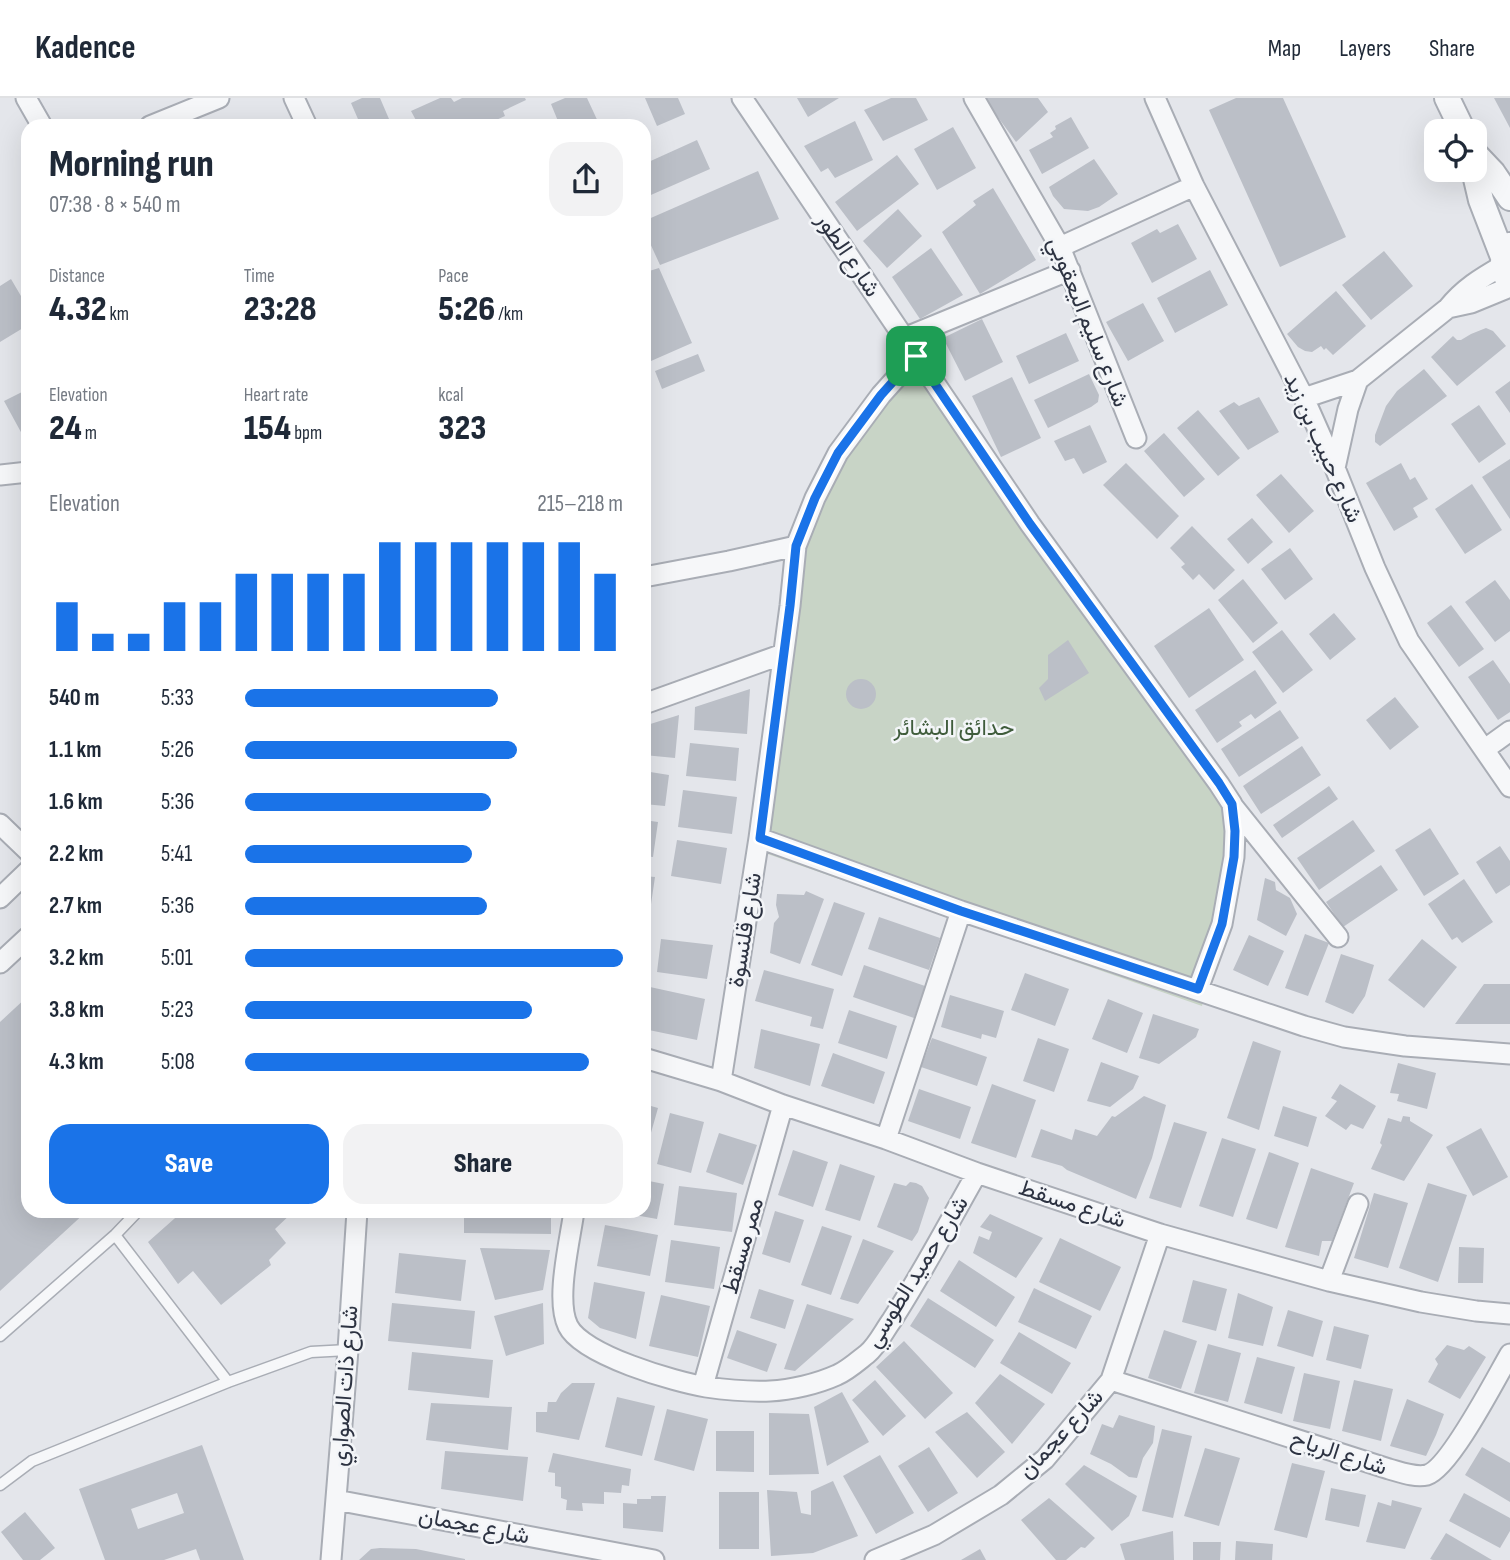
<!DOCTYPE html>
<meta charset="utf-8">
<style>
body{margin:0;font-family:"Sofia Sans Condensed",Vazirmatn,sans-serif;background:#f2f2f3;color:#1f2937;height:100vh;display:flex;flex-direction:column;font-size:26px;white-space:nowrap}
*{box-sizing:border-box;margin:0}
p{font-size:23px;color:#747a83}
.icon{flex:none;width:38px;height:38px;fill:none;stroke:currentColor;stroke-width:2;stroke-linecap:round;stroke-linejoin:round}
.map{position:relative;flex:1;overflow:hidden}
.panel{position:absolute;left:21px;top:21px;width:630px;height:1099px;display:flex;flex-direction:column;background:#fff;border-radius:21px;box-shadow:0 7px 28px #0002}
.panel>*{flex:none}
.tools{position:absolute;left:1424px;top:21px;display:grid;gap:14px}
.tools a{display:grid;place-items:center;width:63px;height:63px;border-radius:14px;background:#fff;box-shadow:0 7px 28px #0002;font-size:35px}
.pin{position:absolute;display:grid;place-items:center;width:60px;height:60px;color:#fff;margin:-30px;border-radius:14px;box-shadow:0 4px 10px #0006}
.round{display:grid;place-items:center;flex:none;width:74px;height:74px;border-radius:21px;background:#f2f2f3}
.headline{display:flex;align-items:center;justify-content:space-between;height:119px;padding:0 28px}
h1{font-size:38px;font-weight:800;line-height:52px}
.figures{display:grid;grid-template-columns:repeat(3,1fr);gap:10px;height:119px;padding:7px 28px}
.figures div{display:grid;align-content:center}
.figures b{font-size:35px;font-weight:800}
.figures small{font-size:19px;font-weight:400}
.figures p{font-size:19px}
.chart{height:196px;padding:14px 28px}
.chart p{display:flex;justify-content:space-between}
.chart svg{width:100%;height:126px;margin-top:7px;stroke:#1a73e8;stroke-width:6}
.action{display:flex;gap:14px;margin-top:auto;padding:14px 28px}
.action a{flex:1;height:80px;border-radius:21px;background:#1a73e8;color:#fff;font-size:28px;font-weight:800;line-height:80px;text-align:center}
.action a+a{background:#f2f2f3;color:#1f2937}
ul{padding:0 28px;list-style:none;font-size:23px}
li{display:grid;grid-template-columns:112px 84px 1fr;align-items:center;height:52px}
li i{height:18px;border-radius:9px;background:#1a73e8}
header{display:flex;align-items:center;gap:42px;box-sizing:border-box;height:98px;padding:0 35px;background:#fff;border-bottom:2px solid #e0e1e3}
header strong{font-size:33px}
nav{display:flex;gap:38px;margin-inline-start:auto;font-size:24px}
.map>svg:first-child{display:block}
.green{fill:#c8d4c6}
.building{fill:#bbbfc7;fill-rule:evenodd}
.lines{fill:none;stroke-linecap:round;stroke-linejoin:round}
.service-casing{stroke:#a9adb5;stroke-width:13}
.minor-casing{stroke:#a9adb5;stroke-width:23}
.tertiary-casing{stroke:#a9adb5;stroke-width:28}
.service{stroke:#f6f7f9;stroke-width:10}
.minor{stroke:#f6f7f9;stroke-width:19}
.tertiary{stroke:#f6f7f9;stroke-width:24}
.route-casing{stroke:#fff;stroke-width:14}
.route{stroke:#1a73e8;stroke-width:9}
.labels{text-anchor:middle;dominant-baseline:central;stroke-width:5;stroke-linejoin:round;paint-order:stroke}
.street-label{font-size:23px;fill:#2d3342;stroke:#f3f5f8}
.park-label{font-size:23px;fill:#3f5c3b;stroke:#f3f5f8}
</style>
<header>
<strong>Kadence</strong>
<nav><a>Map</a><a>Layers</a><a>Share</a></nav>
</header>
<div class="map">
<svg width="1510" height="1462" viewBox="0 0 1510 1462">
<rect width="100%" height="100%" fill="#e4e6eb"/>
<path class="green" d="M911,254L1232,712L1230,803L1202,908L756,752L805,450L847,355Z"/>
<path class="building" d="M362,0H380L392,28H361L351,5Z
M440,0H451L454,4L462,0H525L526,2L503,13L505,18L483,28H478L476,24L466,28H419L411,13Z
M565,0H587L600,28H560L551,6Z
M645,0H678L685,16L657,28Z
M797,0H839L808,19Z
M891,0H916L928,22L883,43L864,12Z
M984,0H1038L1048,14L1016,44Z
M1236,0H1283L1346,139L1280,169L1209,12Z
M1494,0H1510V30Z
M1071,19L1089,50L1042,76L1029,52L1053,39L1050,35L1056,31L1055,28Z
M855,23L873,62L835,80L828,70L821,74L804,48Z
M953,29L976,70L937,92L914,51Z
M697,42L710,71L644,100V66Z
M897,57L919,86L857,133L835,104Z
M1094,61L1118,96L1099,109L1088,113L1064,111L1053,98L1049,89Z
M758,73L779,121L660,167L644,132V123Z
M993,90L1036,162L980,196L942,134L976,107L973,103Z
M898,111L922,138L887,170L863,143Z
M1178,126L1197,161L1152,185L1131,145L1157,131L1160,135Z
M931,150L963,197L920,221L892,179Z
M1384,153L1413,188L1371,222L1342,187Z
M644,168L646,174L659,170L692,245L651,263L644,247Z
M1210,172L1228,207L1175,235L1157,200Z
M11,181L28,210V227L0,244V188Z
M1336,193L1366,228L1333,257L1326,250L1324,252L1321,248L1312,254L1305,253L1298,249L1287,236Z
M1143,205L1164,243L1128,263L1106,224Z
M982,221L1003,264L965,283L943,240Z
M1486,230L1493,233L1506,248L1457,288L1431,259L1453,238L1457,242H1461L1471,236Z
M1066,235L1079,263L1029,286L1016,258Z
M698,256L705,273L662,291L655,273Z
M1424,271L1447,298L1380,348L1375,344V337L1386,308L1397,293Z
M1089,276L1099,297L1098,304L1091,309L1048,330L1034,302Z
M1012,279L1041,340L1001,359L972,298Z
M1510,283V315L1495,294Z
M28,291V347L4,303Z
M1259,299L1279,334L1248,352L1219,313L1234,304L1239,308Z
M1479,307L1506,346L1479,365L1451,326Z
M1198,312L1240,360L1218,378L1177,330Z
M1090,327L1107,364L1083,376L1074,360L1065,363L1054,343Z
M1164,335L1205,381L1184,399L1144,353Z
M1510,361V421L1482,379Z
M1126,365L1179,418L1157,441L1103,387Z
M1401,365L1410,382L1415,379L1428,401L1413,410L1418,419L1394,433L1366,385Z
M1281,376L1314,413L1289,435L1256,397Z
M1472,386L1502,432L1465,456L1435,411Z
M1252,420L1273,444L1248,466L1227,441Z
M1192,428L1235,472L1214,492L1199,476L1193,482L1181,469L1185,466L1170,450Z
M1290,450L1313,481L1285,502L1261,471Z
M1243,481L1278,525L1253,545L1218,502Z
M1495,482L1510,502V533L1495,544L1465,504Z
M1451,507L1484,551L1459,569L1427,525Z
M1209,510L1244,562L1189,600L1154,548Z
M1334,515L1356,541L1330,562L1309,536Z
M1282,532L1313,572L1283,595L1252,554Z
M1068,542L1089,575L1045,603L1039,590L1048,581V557Z
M1493,562L1510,586V614L1498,622L1468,579Z
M1255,572L1277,605L1255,621L1251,616L1239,624L1242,628L1217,645L1195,612Z
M846 596a15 15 0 1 1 30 0a15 15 0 1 1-30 0Z
M750,591L747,636L694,632L695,609Z
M1395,599L1419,629L1390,652L1366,622Z
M1280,612L1299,640L1239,679L1221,651Z
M679,617L675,660L644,657V628Z
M690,645L739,650L736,683L686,678Z
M1302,648L1321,677L1261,716L1243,688Z
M644,673L669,677L665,708L644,706Z
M1329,688L1338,701L1282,740L1273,727Z
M683,692L737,699L732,736L678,729Z
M644,722L658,724L653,759L644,758Z
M1353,722L1375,753L1319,792L1297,760Z
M1430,730L1459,776L1424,798L1395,752Z
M677,742L727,750L721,786L671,778Z
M1500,748L1510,763V787L1496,796L1476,764Z
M1381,767L1398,792L1343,829L1326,804Z
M644,778L655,779L650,813L644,812Z
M1265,780L1275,784L1276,792L1290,800L1297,816L1286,838L1257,822Z
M1464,781L1493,824L1462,845L1457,839L1452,842L1428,806Z
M806,793L824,801L800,866L770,855L774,825L779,819L776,807L777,796L804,797Z
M834,804L865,815L842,878L811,867Z
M879,819L940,840L929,872L868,851Z
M1305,836L1329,845L1308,898L1285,890Z
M1249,837L1284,853L1268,888L1233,872Z
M661,841L713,847L707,881L657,874Z
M1422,841L1457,869L1424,910L1388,882Z
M1341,856L1374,867L1365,898L1353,916L1325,904Z
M864,867L925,888L914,920L853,899Z
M764,872L834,891L823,931L810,928L812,919L755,903Z
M1025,875L1069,891L1055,928L1011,912Z
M1484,886H1510V926H1455Z
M650,889L705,901L697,942L644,931Z
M950,897L1004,913L996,940L982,936L981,941L941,929Z
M28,898V1113H87L0,1193V924Z
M1108,901L1143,915L1127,955L1092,941Z
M849,912L897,928L887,961L838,945Z
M1153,916L1199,931L1196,939L1159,966L1139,960Z
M761,931L820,946L810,988L754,970Z
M932,940L987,959L977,988L921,969Z
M1038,940L1069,951L1054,994L1023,983Z
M1253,943L1281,953L1259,1032L1227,1020Z
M833,955L885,974L874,1006L821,988Z
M1101,964L1139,978L1133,991L1110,1009L1087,1003Z
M1398,965L1436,975L1427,1011L1397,1003L1399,996L1390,995Z
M992,986L1036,1002L1016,1060L971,1045Z
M1340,986L1376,1008L1363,1031L1351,1026L1346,1032L1325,1018L1337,1003L1331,1000Z
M919,991L971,1009L960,1041L908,1023Z
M1144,998L1166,1007L1152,1060L1136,1101L1067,1072L1062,1068L1031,1059L1041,1031L1072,1042L1075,1031L1097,1038L1112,1018L1115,1019Z
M644,1006L658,1010L645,1056H644Z
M1283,1008L1317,1019L1308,1049L1274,1038Z
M670,1015L704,1024L691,1075L657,1066Z
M1403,1018L1410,1019V1023L1433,1037L1404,1083L1371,1071L1382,1047L1380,1045L1388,1020L1401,1024Z
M1174,1024L1207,1034L1181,1110L1149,1100Z
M1481,1030L1508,1079L1473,1098L1446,1049Z
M719,1035L757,1047L743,1087L706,1074Z
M1222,1040L1256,1051L1233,1119L1199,1108Z
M793,1052L828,1064L813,1109L778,1097Z
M1269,1054L1299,1065L1277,1131L1246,1121Z
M840,1066L875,1078L860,1123L825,1112Z
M1311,1070L1354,1085L1332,1143H1322L1319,1158L1285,1149Z
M644,1082L664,1086L657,1121L618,1114V1113H644Z
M910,1084L916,1085L922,1088L929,1100L918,1134L912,1143L877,1129L894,1085L906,1088Z
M1428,1085L1467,1097L1438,1184L1399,1170Z
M679,1088L737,1095L732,1134L674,1127Z
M1374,1095L1408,1105L1388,1170L1354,1160Z
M183,1113H294L275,1131L286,1145L269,1162L271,1167L221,1207L193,1173L178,1186L148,1144Z
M464,1113H551V1136L464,1135Z
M775,1113L804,1122L790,1165L762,1156Z
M990,1116L1043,1140L1016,1180L973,1155L979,1138L989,1142L992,1134L980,1129Z
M605,1127L658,1137L650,1178L597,1168Z
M822,1128L852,1138L831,1197L801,1187Z
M1060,1140L1121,1169L1100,1213L1039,1184Z
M863,1141L894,1153L858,1206L840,1201Z
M671,1142L720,1149L714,1191L665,1184Z
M1459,1149L1484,1150L1483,1185H1458Z
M480,1150L550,1152L543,1192L495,1202Z
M399,1155L466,1162L461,1203L395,1195Z
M959,1162L1015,1199L996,1229L940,1193Z
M1193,1182L1227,1191L1216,1233L1182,1224Z
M594,1184L645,1194L636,1241L600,1230L588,1220Z
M1034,1190L1092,1218L1076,1251L1018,1224Z
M759,1191L794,1202L785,1231L750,1220Z
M1238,1195L1273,1209L1263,1248L1228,1240Z
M661,1197L710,1208L698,1259L649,1248Z
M928,1200L994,1242L975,1270L910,1228Z
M392,1205L475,1213L471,1251L388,1243Z
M543,1205L544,1246L506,1258L494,1218Z
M807,1206L854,1221L795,1273L784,1271Z
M1288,1212L1323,1223L1313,1259L1277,1248Z
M1334,1228L1369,1237L1361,1271L1326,1262Z
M737,1232L777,1246L767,1274L727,1260Z
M1164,1232L1197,1243L1181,1291L1148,1280Z
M1019,1234L1071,1265L1052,1296L1000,1265Z
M904,1243L953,1295L925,1321L876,1269Z
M1208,1246L1241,1255L1228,1304L1194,1295Z
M1447,1247L1464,1252L1469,1248L1486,1259L1460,1301L1428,1284L1438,1266L1435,1261Z
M412,1254L493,1262L489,1300L408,1292Z
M1257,1259L1295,1269L1282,1316L1244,1305Z
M1304,1275L1340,1283L1330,1331L1293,1323Z
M1000,1276L1045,1306L1012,1346L975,1305Z
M875,1282L906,1318L883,1338L852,1302Z
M1354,1282L1393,1291L1381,1343L1342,1333Z
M572,1285H595L579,1342L536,1334V1314H547L548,1304H556L561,1295Z
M842,1294L869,1344L827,1368L814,1309Z
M617,1299L655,1308L642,1358L605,1349Z
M1407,1301L1444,1316L1436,1337L1426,1358L1390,1348Z
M431,1305L512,1309L508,1352L426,1342Z
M667,1311L708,1321L694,1373L654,1362Z
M967,1314L1005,1354L977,1380L935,1334Z
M769,1315L809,1316L819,1376L769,1377Z
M1119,1317L1155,1328L1153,1345L1143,1360L1137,1380L1129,1379L1111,1366L1090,1356L1102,1326L1113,1330Z
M1162,1331L1192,1338L1173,1420L1142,1413Z
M716,1333H754V1374L716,1373Z
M202,1347L244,1462H200L196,1451L164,1462H105L79,1391ZM177,1395L184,1415L138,1431L131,1411Z
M929,1349L958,1395L928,1414L898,1368Z
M1482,1349L1510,1365V1404L1465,1377Z
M1205,1350L1240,1360L1219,1428L1184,1418Z
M445,1353L528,1359L523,1403L441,1391Z
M553,1355L631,1371L629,1388L622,1387L621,1395L604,1394V1406L582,1405L583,1413L566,1412L567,1402L561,1400V1389L555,1388V1375L548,1374Z
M880,1357L914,1415L876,1436L843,1378Z
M1292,1365L1325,1373L1307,1440L1274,1432Z
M1084,1367L1137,1398L1129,1418L1112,1433L1065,1386Z
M833,1383L858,1438L813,1455L771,1458L767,1392L797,1394L801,1415L811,1417V1393Z
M1331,1390L1366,1397L1359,1429L1325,1422Z
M719,1394H759V1451H719Z
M1464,1395L1510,1420V1433L1500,1450L1449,1423Z
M651,1398H666L663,1434L623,1430V1405L637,1406V1401H651Z
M1049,1400L1095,1440L1085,1450L1081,1449L1066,1462H1056L1021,1422Z
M1392,1402L1422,1410L1405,1451L1366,1444L1378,1404L1391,1408Z
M25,1414L55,1450L40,1462H23L1,1434Z
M1173,1433L1174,1462H1125L1120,1446Z
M1446,1435L1492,1462H1433L1430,1461Z
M1236,1443L1273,1446L1272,1462H1235Z
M1193,1444H1221L1220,1462H1193Z
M380,1450L416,1451L465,1461V1462H359L371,1451Z
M980,1451L986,1462H961Z"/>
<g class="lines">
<g class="service-casing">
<path id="service" d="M115,1137L228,1284
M0,1238L115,1137L138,1113
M0,1387L32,1363L228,1284L311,1254L348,1252"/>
</g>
<g class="minor-casing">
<path id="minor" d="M26,0L42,28
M294,0L307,28
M742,0L1030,426L1219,686L1232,706L1235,733L1234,759L1222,826L1198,891
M974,0L1060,149L1136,340
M1155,0L1194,88L1304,300L1335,370L1375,470L1409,543L1510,689
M150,28L219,0
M1060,149L1194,88
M1448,210L1471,205L1510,189
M904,240L1070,172
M1304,300L1358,282L1448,210C1463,191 1481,180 1502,168
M1335,370L1348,311L1358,282
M0,377L28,374
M644,479L729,463L796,448
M644,606L783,556
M1485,651L1510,633
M1232,707L1338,839
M0,726L28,753
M759,740L961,813L1304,928L1344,939L1405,948L1510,956
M0,800L28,773
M0,865L28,839
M644,960L721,983L783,1007L886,1041L977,1075L1160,1136L1329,1183L1421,1204L1476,1213L1510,1216
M721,983L759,740L790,508L796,448L815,400L838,355L881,297L916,258
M886,1041L961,813
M574,1113C570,1143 555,1202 568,1228C582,1257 675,1284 706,1289C727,1292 748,1294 770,1293C791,1292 817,1286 837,1277C847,1273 858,1263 867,1256C877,1248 884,1233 892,1222C923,1174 949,1124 977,1075
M1329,1183L1358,1106
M1111,1282L1389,1371C1400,1374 1415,1380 1427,1377C1450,1370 1496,1280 1510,1256
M703,1288L783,1007
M336,1402L654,1462
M331,1462L348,1252L357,1113
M875,1462L934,1437L1001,1397L1045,1361L1111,1282L1160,1136"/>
</g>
<g class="tertiary-casing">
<path id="tertiary" d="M1447,0L1463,33
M1475,56L1493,75L1510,100
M1474,72L1481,102L1503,159
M1510,147C1501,159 1500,172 1510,184"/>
</g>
<use href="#service" class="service"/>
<use href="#minor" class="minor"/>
<use href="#tertiary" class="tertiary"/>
</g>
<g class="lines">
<g class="route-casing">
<path id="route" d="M916,258L1030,426L1219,685L1232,706L1235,733L1234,759L1222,826L1198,891L961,813L760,740L790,508L796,448L815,400L838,355L881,297Z"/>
</g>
<use href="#route" class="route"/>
</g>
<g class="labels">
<g class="street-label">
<text transform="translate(848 157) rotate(56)">شارع الطور</text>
<text transform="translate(1088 224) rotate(68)">شارع سليم اليعقوبي</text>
<text transform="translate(1323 350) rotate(66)">شارع حبيب بن زيد</text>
<text transform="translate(745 832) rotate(-81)">شارع قلنسوة</text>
<text transform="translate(1072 1106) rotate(18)">شارع مسقط</text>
<text transform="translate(743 1148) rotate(-74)">ممر مسقط</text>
<text transform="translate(917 1174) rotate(-58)">شارع حميد الطوسي</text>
<text transform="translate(345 1288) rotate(-86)">شارع ذات الصواري</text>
<text transform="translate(1061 1336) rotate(-47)">شارع عجمان</text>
<text transform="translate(1339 1355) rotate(18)">شارع الرياح</text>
<text transform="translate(474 1428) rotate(11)">شارع عجمان</text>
</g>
<g class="park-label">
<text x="954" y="630">حدائق البشائر</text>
</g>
</g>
</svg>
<div class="tools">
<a><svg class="icon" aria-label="locate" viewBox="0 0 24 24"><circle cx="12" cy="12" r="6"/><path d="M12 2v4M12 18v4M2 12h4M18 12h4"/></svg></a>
</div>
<div class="pin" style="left:916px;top:258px;background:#1e9e55"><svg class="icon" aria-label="arrive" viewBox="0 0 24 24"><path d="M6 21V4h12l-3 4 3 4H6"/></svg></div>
<section class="panel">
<div class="headline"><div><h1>Morning run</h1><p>07:38 · 8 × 540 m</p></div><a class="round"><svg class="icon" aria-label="share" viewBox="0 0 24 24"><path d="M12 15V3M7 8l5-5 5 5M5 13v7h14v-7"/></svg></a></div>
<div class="figures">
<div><p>Distance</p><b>4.32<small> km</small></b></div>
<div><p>Time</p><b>23:28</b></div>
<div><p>Pace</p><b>5:26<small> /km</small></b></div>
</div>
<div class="figures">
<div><p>Elevation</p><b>24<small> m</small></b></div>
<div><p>Heart rate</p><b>154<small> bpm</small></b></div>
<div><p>kcal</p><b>323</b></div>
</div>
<div class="chart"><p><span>Elevation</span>215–218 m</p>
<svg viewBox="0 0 160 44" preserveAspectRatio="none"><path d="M5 44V27M15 44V38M25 44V38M35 44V27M45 44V27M55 44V17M65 44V17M75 44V17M85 44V17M95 44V6M105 44V6M115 44V6M125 44V6M135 44V6M145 44V6M155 44V17"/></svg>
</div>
<ul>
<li><b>540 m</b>5:33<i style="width:67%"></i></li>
<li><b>1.1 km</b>5:26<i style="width:72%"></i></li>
<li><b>1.6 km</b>5:36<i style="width:65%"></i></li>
<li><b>2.2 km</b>5:41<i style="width:60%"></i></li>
<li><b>2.7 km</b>5:36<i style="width:64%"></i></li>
<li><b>3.2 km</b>5:01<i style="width:100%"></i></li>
<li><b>3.8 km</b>5:23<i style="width:76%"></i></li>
<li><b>4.3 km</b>5:08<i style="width:91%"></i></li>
</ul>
<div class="action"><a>Save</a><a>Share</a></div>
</section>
</div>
